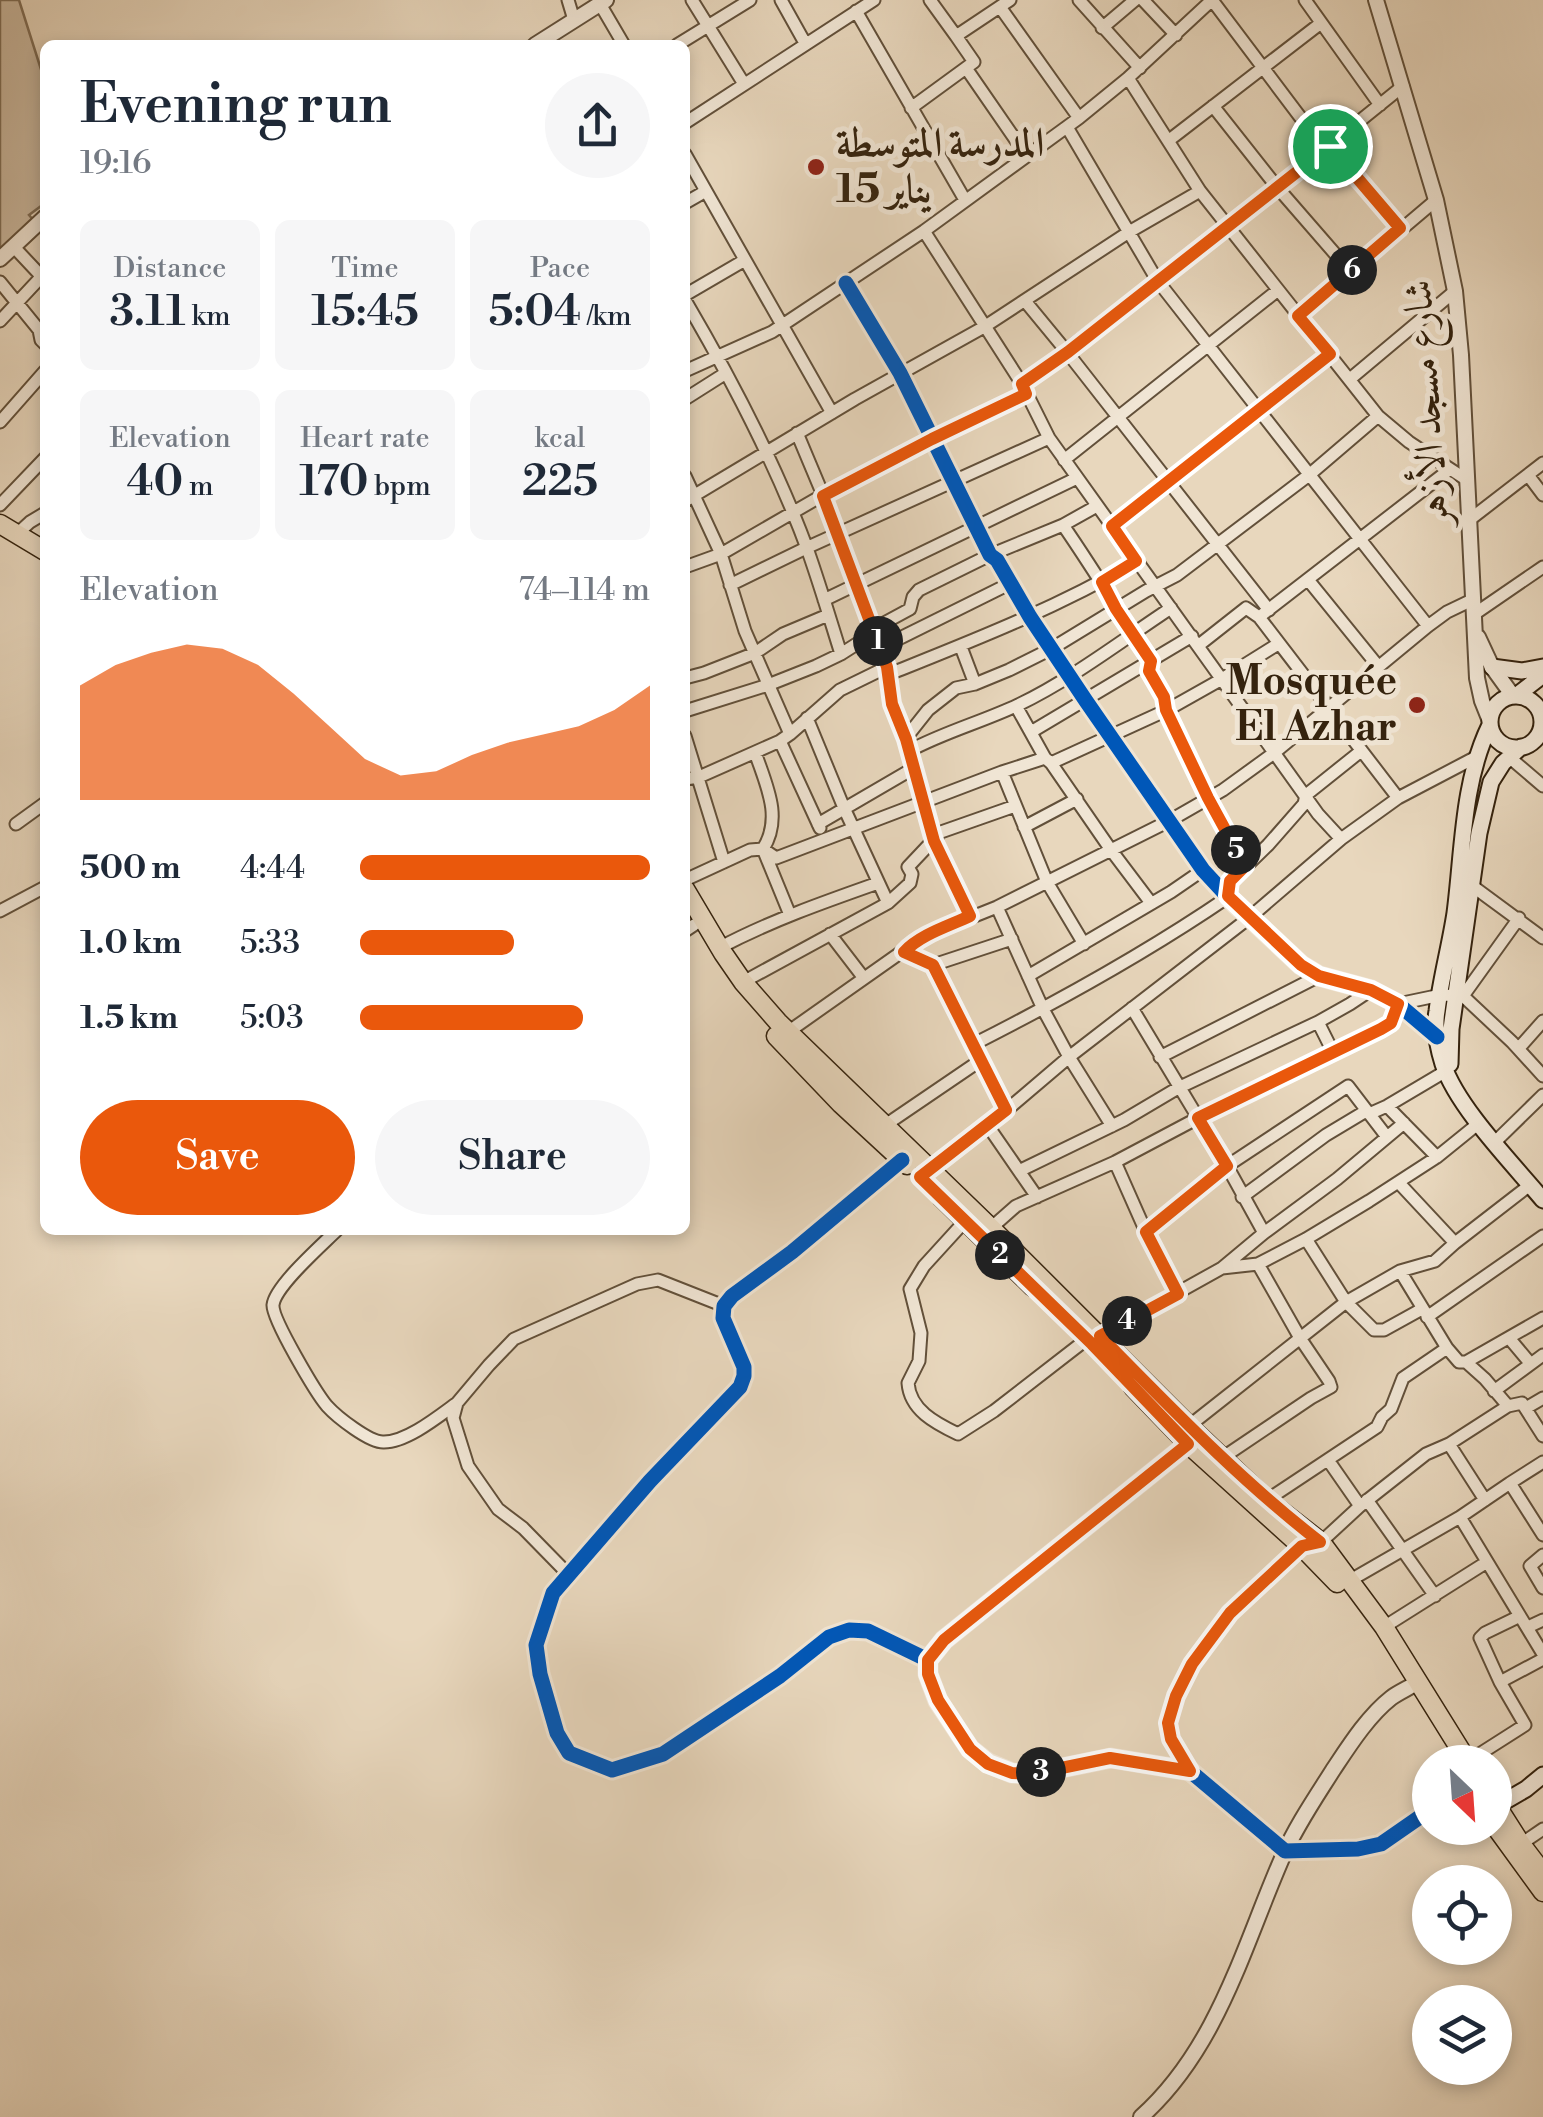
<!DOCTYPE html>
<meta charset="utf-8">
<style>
body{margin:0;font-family:"Libre Bodoni",Amiri,serif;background:#f6f6f7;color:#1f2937;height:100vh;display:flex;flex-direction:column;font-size:38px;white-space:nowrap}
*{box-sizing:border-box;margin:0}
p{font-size:32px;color:#747a83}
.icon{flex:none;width:55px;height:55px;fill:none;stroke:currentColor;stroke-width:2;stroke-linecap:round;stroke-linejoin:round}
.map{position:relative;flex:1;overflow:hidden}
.drawer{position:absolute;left:40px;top:40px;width:650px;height:1195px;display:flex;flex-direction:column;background:#fff;border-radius:15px;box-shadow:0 5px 15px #0003}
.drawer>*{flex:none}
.needle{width:65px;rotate:155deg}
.tools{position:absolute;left:1412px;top:1745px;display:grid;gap:20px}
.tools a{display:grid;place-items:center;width:100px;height:100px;border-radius:50%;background:#fff;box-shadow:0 5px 15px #0003;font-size:50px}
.pin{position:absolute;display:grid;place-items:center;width:85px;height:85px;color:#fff;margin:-42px;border:5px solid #fff;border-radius:50%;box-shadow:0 2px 10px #0007}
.km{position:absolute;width:50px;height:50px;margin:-25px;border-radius:50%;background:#222;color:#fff;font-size:28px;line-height:50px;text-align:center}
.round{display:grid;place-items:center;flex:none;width:105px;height:105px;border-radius:52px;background:#f6f6f7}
.head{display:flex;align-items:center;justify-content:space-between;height:170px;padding:0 40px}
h1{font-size:55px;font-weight:600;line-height:75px}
.figures{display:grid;grid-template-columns:repeat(3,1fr);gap:15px;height:170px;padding:10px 40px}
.figures div{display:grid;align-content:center;border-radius:15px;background:#f6f6f7;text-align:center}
.figures b{font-size:42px;font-weight:600}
.figures small{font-size:28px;font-weight:400}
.figures p{font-size:28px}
.chart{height:280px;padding:20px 40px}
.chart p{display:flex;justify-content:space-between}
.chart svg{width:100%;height:180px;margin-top:10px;fill:#ea580c;opacity:.7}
.action{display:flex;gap:20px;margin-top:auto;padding:20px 40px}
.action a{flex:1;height:115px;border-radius:60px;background:#ea580c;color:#fff;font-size:40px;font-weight:600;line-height:115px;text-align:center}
.action a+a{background:#f6f6f7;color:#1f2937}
ul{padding:0 40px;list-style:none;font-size:32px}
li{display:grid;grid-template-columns:160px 120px 1fr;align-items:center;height:75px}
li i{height:25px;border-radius:12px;background:#ea580c}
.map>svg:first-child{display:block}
.green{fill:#cab89f;stroke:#806e56;stroke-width:2.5}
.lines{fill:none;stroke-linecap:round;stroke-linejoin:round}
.minor-casing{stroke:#62503a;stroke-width:15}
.tertiary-casing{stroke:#62503a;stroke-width:18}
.secondary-casing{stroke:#35230e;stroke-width:19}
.primary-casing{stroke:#35230e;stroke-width:21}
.minor{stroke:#f0e5d4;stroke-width:11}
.tertiary{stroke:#f0e5d4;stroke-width:14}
.secondary{stroke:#f0e5d4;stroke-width:15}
.primary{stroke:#e8d7bd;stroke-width:18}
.cycleway-casing{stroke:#f0e5d4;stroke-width:21}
.cycleway{stroke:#0057b8;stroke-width:15}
.route-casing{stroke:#fff;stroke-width:20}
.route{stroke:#ea580c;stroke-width:12}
.poi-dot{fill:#8f2418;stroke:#f0e5d4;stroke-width:4}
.labels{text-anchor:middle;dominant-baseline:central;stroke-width:10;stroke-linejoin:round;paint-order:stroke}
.poi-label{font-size:40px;font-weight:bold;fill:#35230e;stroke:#f0e5d4;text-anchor:start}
.street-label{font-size:40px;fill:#35230e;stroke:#f0e5d4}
</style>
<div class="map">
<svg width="1543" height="2117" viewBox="0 0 1543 2117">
<rect width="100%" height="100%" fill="#e8d7bd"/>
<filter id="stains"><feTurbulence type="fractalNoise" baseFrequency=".002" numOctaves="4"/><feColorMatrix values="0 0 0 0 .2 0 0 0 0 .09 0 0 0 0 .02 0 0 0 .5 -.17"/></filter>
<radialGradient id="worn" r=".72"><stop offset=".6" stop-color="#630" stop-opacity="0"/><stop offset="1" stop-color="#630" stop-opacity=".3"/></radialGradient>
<path class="green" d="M0,0H19L45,82V203L29,215L34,221L0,259Z"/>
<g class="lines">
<g class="minor-casing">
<path id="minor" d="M568,0L574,20
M692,0L744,84
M781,0L805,43
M930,0L956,36
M1079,0L1140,68
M1143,0L1176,35
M1212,0L1325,150
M1305,0L1380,105
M600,4L624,45
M1000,7L1079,118
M856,11L965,200
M1102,28L1135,0
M677,45L750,0
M966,68L1026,155
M1128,78L1200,191L1378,416
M1213,106L1277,187L1350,271
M911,108L974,62L956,36L1010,0
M685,123L874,0
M1067,127L1157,280L1428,626
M1168,141L1321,23
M1330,146L1400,229
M685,154L832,413
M685,203L706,191
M924,231L1022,384L1049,438L1318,814L1341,839
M13,246L44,279
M0,282L39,330L41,340L45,344
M846,283L900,373L990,555L997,560L1030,617L1086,701L1203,870L1228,897L1301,965L1319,976L1371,990L1398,1004L1437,1037
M685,295L745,260
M685,300C732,380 776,464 808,551C820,585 830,619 841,654
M1025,301L1067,352L1269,610
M1299,316L1436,200
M0,321L42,276
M685,371L772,332L924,231L1079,118L1128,78L1212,0
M1350,379L1455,291
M1022,384L1227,228L1403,86
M685,399L726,373
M0,422L45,371
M797,433L823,495L887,667L892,704L905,739L934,841L971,917
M1064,460L1278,290
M1528,475L1543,495
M685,476L721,554L745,631L790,734
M685,501L855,399L984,327L1129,232L1200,191
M0,505L45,458
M1468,521L1543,463
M1063,525C1094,570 1122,616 1151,661L1149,671L1164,697L1167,710L1208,798L1245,866
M1112,526L1330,354
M18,533L30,522L45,513
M685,567L721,554L823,495L931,439L1026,394
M1309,581L1378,666
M730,585L806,548L1049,438
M824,600L1077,478
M1263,614L1449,470
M1473,615L1543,567
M1199,645L1246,608L1259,617L1398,798
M961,647L975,684
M880,648L1011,583
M887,675C972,641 1057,608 1137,561
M685,678L704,673L755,653L783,634L828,615
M1016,706L1045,758L1051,763L1111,850L1151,903
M685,711L768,685L816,666L841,654L866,638L873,629L910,609L913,597L919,590L990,555L1063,525L1097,506
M807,718L844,808L888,903
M1031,732L1192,636
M685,736L724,862
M905,739L928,710L956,688L975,684L1009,670L1051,649L1146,591L1177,575L1309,475L1378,416L1409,442L1467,480
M780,741L820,828
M909,751C944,732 982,722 1018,705C1072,679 1121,641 1171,608
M755,752C766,785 783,817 763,849L790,915
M1509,757L1543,786
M1051,763L1167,710L1222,679L1278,644
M1002,772L1047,882L1084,944
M685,779L699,777L780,741L790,734L840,690L887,667
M16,824L45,803
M818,824L914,768
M1024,827L1077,799
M685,880L750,850L763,849L776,858L784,855L1002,772L1045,758
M1471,885L1543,938
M997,907L1043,1009L1069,1057L1112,1126
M0,911L45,887
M685,931L694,925
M830,934L863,977
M719,948C770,921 824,902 878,883
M904,951L933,965L1006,1110
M933,965L1012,939
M1028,976L1171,892L1203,870
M743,982L888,903L910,883L912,874L908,867L941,832L1015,806
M1463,996L1519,918
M1398,1004L1441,995L1463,996L1512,1042L1543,1076
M1132,1008L1227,1166L1264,1233
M1318,1022L1333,1052
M788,1032L910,946L937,931L997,907L1169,821L1223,790L1274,753L1428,626L1447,612L1472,600
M972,1045C1061,1000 1146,953 1228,897L1231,881L1268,845L1304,804L1306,795L1361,751
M1519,1048L1543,1021
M1160,1057L1319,976
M1387,1106L1437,1157
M1369,1114L1387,1106L1446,1071
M884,1126L981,1060
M988,1126L1037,1197
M1495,1142L1543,1095
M902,1160L792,1252L732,1296L724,1306L723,1318L744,1367V1376L740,1387L650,1481L553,1593L536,1645L540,1674L557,1733L569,1753L612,1770L663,1754L780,1676L829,1637L849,1630L868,1631L928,1660
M1115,1162L1146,1232
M1019,1171L1124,1120L1178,1088L1318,1022L1350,1004L1371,990
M920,1177L988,1126L1069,1057L1249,918L1341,839L1398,798L1478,756
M1399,1183L1455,1243
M1242,1197L1326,1135L1366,1111
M965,1221L924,1266L910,1289L921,1333L919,1361L908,1383C910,1410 935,1423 958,1434L994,1411L1087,1339
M991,1228L1016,1206L1115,1162L1198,1118L1381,1029L1391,1023L1398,1004
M337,1230C322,1245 275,1286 273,1305C272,1319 316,1393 327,1406C337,1417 370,1443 384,1442C407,1442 439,1416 457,1403
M1306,1239L1346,1302L1374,1330H1384L1422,1309
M1222,1268L1264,1233L1337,1179L1404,1123
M1400,1271L1447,1348L1459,1362H1466L1485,1379L1508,1406
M1178,1294L1146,1232L1227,1166L1348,1086L1387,1137
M1427,1317L1543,1236
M1100,1336L1222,1268L1258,1264L1306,1239L1369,1201L1437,1157L1479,1123
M1509,1338L1530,1363
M1466,1362L1543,1318
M1494,1391L1543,1355
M1526,1408L1543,1398
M1189,1426L1346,1302L1400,1271L1435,1261L1455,1243L1530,1185
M1188,1444L944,1640L928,1660V1674L938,1701L970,1749L988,1763L1012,1773L1032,1774L1111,1758L1190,1771L1285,1851L1358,1849L1381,1844L1430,1810
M1449,1444L1485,1500
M1222,1458L1311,1398L1331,1387L1329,1381L1300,1338L1258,1264
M1328,1460L1360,1506
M1510,1483L1543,1462
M1267,1500L1377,1427L1382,1417L1391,1409L1403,1378L1447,1348
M1367,1500L1435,1596
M1460,1517L1543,1654
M1543,1555L1530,1566L1543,1588
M569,1575L523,1528L498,1509L468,1466L453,1418L457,1403L489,1365L514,1339L637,1284L658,1280L724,1306
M1349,1581L1460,1517L1510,1483L1543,1535
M1384,1627L1487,1562
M1528,1627L1543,1620
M1500,1682L1543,1659
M1467,1762L1525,1725L1500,1682L1480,1638L1485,1633L1518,1617
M1190,1771L1171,1739L1168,1723L1176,1696L1192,1664L1230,1613L1302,1547L1321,1542L1360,1506L1426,1454L1449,1444L1508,1406L1522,1403L1543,1436
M1521,1844L1543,1829"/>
</g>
<g class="tertiary-casing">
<path id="tertiary" d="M1376,0L1436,200L1455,291L1461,355L1477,678L1482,701L1490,721
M535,45L606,0
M0,259L45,217
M1478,637L1492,667L1513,696
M1141,2117C1218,2048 1243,1947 1283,1856C1296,1826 1316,1797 1333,1770C1349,1746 1368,1716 1391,1698C1399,1692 1409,1688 1418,1682"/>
</g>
<g class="secondary-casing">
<path id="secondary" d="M1492,667L1522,671L1543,667
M1516,696L1543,675
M1490 722a26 26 0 1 1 52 0a26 26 0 1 1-52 0Z
M1490,725C1462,782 1463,852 1455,913C1450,946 1441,978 1437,1011C1434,1028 1438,1048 1443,1064C1457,1107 1513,1164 1543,1200
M1450,1064L1451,1029L1479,833L1491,782L1503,763L1521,747
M1495,1807L1526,1789L1543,1775"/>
</g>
<g class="primary-casing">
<path id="primary" d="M0,524L45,551
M685,889L723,953L743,982L778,1022L991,1228L1189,1426L1267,1500L1321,1542L1384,1627L1468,1762
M776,1036L841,1104L907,1165
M941,1197L1033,1287
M1133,1387L1188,1444L1302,1547L1337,1583
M1495,1803L1521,1844L1543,1873
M1495,1826L1543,1892"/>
</g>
<use href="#minor" class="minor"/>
<use href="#tertiary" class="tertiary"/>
<use href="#secondary" class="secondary"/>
<use href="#primary" class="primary"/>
<g class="cycleway-casing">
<path id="cycleway" d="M846,283L900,373L990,555L997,560L1030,617L1086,701L1203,870L1228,897L1301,965L1319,976L1371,990L1398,1004L1437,1037
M902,1160L792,1252L732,1296L724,1306L723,1318L744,1367V1376L740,1387L650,1481L553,1593L536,1645L540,1674L557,1733L569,1753L612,1770L663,1754L780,1676L829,1637L849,1630L868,1631L928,1660
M1188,1444L944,1640L928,1660V1674L938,1701L970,1749L988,1763L1012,1773L1032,1774L1111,1758L1190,1771L1285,1851L1358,1849L1381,1844L1430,1810"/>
</g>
<use href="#cycleway" class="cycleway"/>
</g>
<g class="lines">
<g class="route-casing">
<path id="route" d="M1330,146L1400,228L1298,316L1330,354L1112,526L1136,561L1102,582L1116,609L1151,661L1149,671L1164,697L1166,710L1208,798L1245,866L1230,881L1228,896L1301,965L1319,976L1371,990L1398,1004L1391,1023L1381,1029L1198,1118L1227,1166L1146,1232L1178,1294L1100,1336C1171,1408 1240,1480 1320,1542L1302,1546L1230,1613L1192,1664L1176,1696L1168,1723L1171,1739L1190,1771L1110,1758L1032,1774L1012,1773L988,1764L970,1749L938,1700L928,1674V1660L944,1640L1188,1444L1092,1344L920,1177L1006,1110L933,965L904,952C921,934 949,926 970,916L934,841L906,739L892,704L887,667L823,496L932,439L1026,394L1022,384L1068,352Z"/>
</g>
<use href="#route" class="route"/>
</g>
<g class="poi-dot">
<circle cx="816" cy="167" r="10"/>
<circle cx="1417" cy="705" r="10"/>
</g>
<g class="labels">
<g class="poi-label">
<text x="836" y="144">المدرسة المتوسطة<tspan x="836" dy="46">15 يناير</tspan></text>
<text x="1397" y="682" text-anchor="end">Mosquée<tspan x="1397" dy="46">El Azhar</tspan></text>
</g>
<g class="street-label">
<text transform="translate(1427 403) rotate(-94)">شارع مسجد الأزهر</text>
</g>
</g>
<rect width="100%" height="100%" filter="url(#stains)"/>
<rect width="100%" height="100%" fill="url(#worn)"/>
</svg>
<div class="tools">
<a><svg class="needle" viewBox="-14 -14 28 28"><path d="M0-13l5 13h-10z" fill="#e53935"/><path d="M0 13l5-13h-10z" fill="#747a83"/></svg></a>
<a><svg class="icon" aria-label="locate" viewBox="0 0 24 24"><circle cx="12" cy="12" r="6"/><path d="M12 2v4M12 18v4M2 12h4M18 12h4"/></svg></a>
<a><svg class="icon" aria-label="layers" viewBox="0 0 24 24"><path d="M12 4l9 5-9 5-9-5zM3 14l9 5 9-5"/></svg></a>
</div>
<div class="pin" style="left:1330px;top:146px;background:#1e9e55"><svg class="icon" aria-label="arrive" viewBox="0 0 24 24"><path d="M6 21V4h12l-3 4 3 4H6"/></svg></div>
<b class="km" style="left:878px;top:641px">1</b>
<b class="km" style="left:1000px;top:1255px">2</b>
<b class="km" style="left:1041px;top:1772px">3</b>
<b class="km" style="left:1127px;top:1321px">4</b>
<b class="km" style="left:1236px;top:850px">5</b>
<b class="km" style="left:1352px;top:270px">6</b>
<section class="drawer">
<div class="head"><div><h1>Evening run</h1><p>19:16</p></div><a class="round"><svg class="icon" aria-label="share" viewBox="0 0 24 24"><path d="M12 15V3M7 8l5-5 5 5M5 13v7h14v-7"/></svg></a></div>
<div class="figures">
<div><p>Distance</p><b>3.11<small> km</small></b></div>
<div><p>Time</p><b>15:45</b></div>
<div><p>Pace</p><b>5:04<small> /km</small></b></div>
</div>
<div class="figures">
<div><p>Elevation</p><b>40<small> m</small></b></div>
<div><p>Heart rate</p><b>170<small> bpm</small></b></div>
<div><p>kcal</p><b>225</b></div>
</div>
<div class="chart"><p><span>Elevation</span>74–114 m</p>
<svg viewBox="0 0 160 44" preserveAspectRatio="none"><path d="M0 44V16L10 11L20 8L30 6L40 7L50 11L60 18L70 26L80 34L90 38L100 37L110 33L120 30L130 28L140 26L150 22L160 16V44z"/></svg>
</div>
<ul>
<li><b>500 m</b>4:44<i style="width:100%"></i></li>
<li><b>1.0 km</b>5:33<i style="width:53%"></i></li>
<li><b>1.5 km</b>5:03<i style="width:77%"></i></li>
</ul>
<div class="action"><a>Save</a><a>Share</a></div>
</section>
</div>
